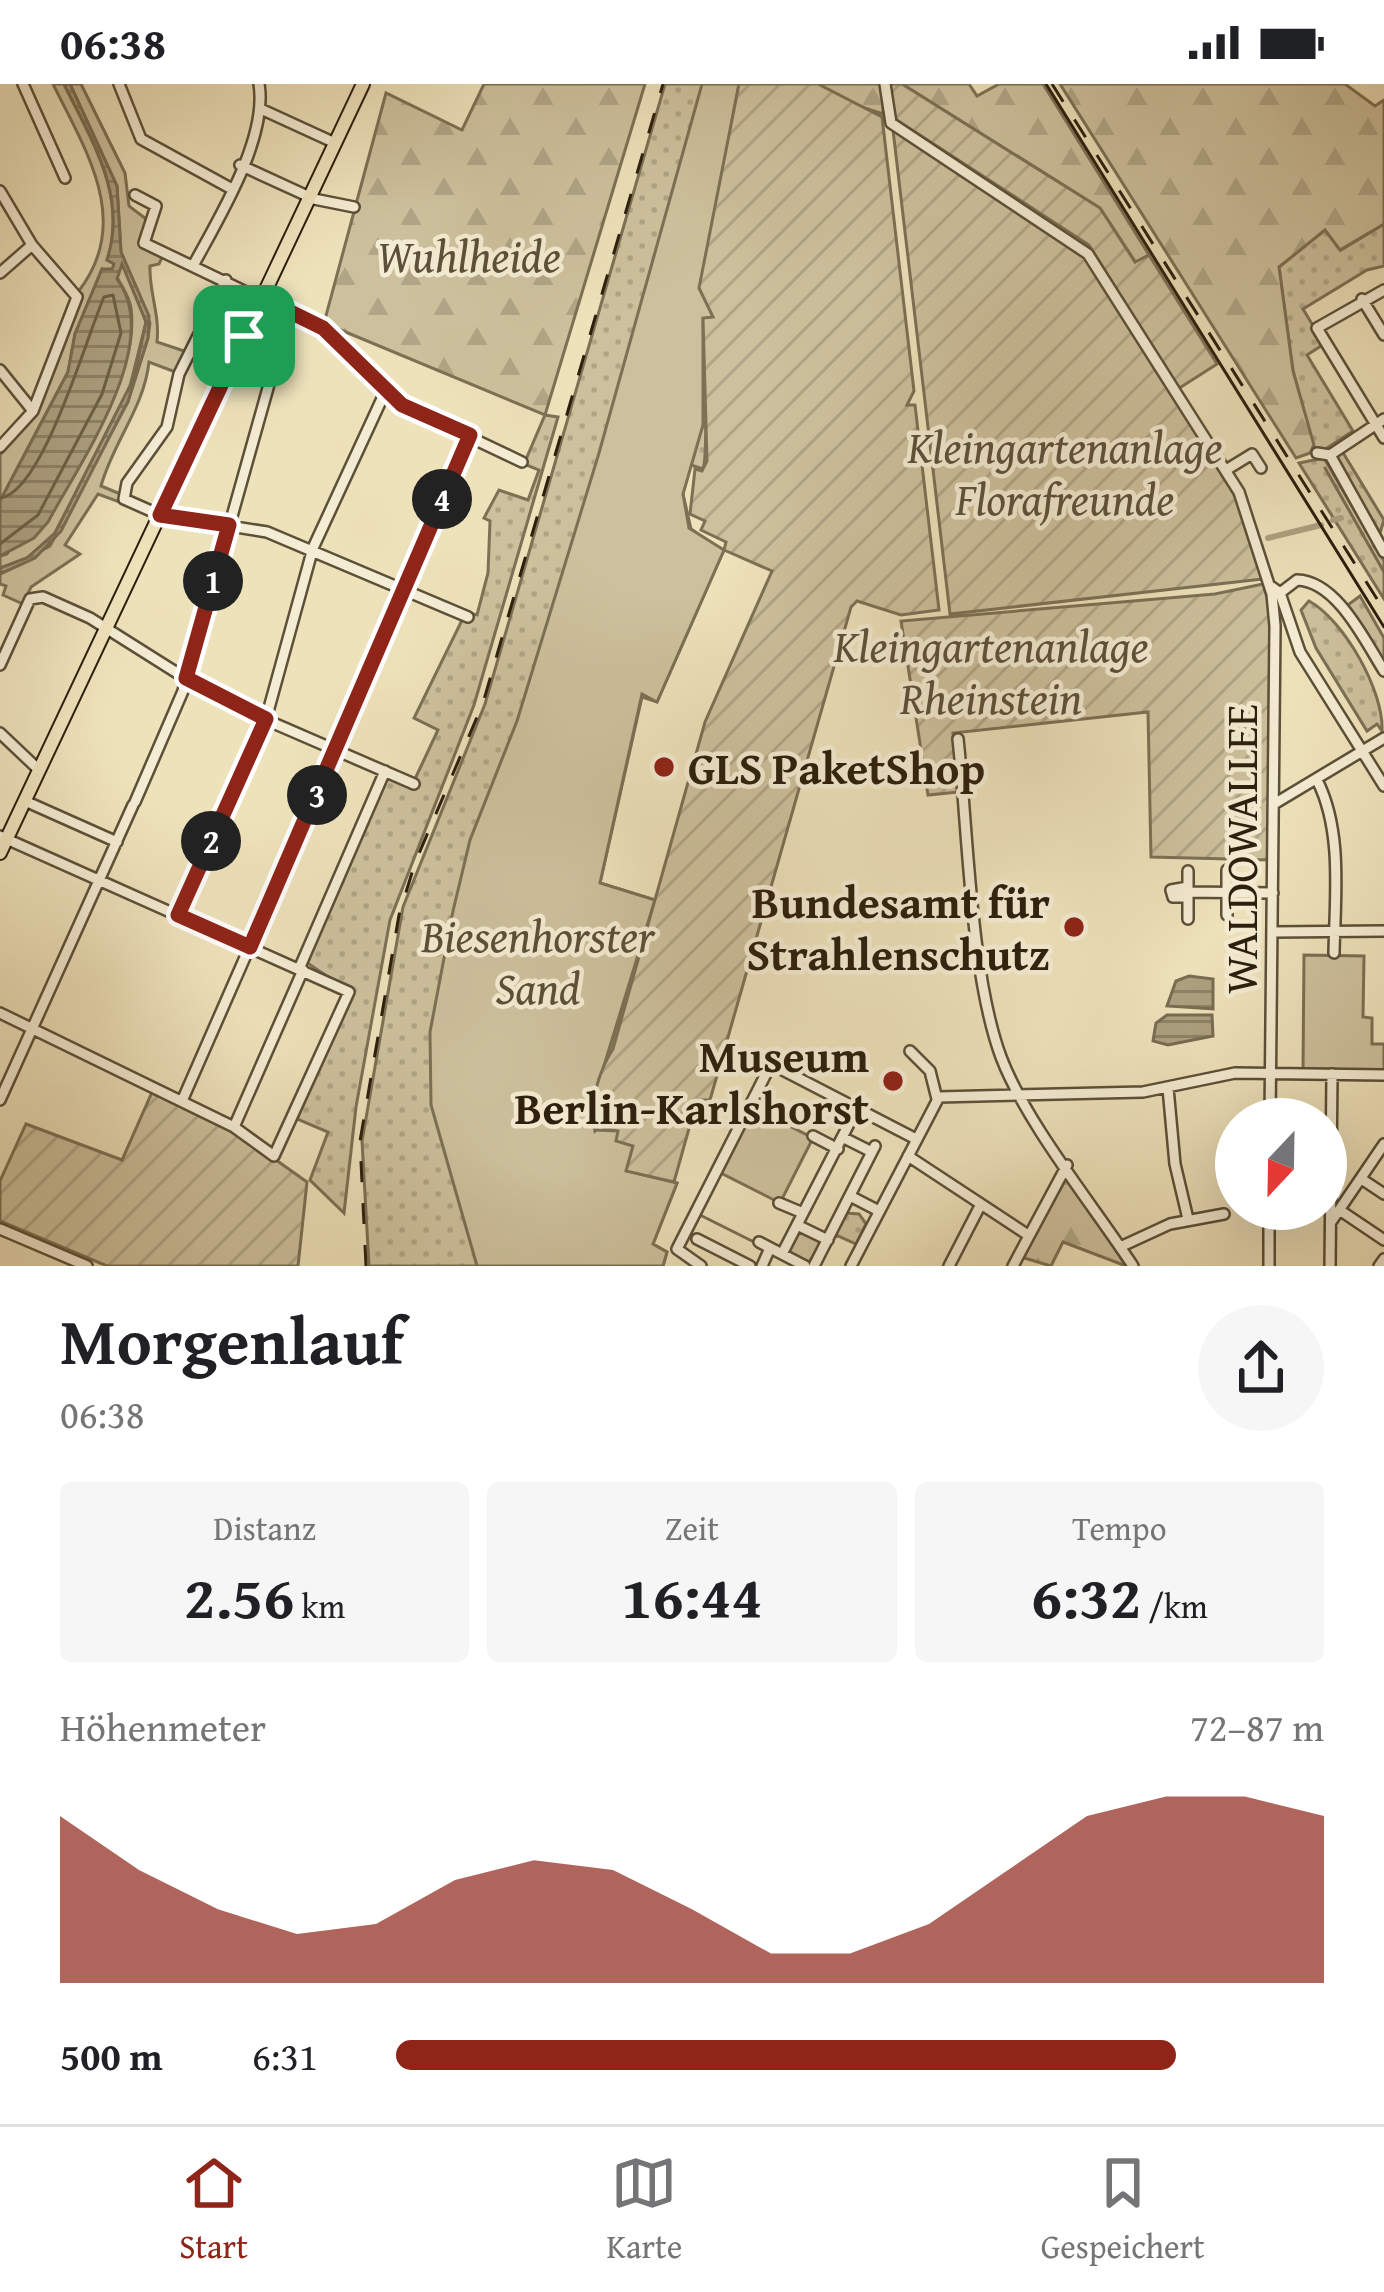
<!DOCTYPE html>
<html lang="de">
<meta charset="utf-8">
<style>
body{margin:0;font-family:"Gentium Book Plus",serif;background:#f6f6f6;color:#202124;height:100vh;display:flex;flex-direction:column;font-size:45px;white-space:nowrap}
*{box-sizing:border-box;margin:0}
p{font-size:39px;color:#757577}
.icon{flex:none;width:66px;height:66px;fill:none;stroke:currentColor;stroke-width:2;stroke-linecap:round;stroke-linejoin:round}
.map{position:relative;height:1182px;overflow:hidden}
.details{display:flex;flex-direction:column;background:#fff;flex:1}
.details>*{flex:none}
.needle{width:78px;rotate:202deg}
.buttons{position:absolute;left:1215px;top:1014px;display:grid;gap:24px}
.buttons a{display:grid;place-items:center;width:132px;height:132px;border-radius:50%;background:#fff;box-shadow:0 12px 48px #0002;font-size:60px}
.pin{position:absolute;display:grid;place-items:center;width:102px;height:102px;color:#fff;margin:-51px;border-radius:24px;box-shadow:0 6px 18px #0006}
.km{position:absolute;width:60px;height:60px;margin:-30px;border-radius:50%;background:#222;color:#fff;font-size:33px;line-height:60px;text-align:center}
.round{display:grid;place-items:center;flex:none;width:126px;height:126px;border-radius:63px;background:#f6f6f6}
.headline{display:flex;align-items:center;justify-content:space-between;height:204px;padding:0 60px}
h1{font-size:66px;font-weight:700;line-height:90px}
.stats{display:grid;grid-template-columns:repeat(3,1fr);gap:18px;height:204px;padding:12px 60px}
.stats div{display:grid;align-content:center;border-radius:12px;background:#f6f6f6;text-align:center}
.stats b{font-size:60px;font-weight:700}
.stats small{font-size:33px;font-weight:400}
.stats p{font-size:33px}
.chart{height:336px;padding:24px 60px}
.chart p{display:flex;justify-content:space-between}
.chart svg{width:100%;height:216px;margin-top:12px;fill:#8f2418;opacity:.7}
ul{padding:0 60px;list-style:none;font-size:39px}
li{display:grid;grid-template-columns:192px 144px 1fr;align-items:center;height:90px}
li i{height:30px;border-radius:15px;background:#8f2418}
.status{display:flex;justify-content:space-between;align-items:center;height:84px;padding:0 60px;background:#fff;direction:ltr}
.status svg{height:33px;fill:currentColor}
.menu{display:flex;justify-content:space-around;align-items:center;height:168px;border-top:3px solid #e0e0e0;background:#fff;font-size:33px;color:#757577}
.menu a{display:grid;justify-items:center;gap:6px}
.menu .current{color:#8f2418}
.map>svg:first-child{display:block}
.grass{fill:url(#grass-dots);stroke:#7c7055;stroke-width:3}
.forest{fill:url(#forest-firs);stroke:#7c7055;stroke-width:3}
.park{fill:#cdc19d;stroke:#7c7055;stroke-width:3}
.garden{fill:url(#garden-furrows);stroke:#7c7055;stroke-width:3}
.water{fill:url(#water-rules);stroke:#796c52;stroke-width:3}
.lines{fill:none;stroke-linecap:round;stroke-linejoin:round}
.shore{stroke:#6c6046;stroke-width:3}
.stream{stroke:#796c52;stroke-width:3}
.canal{stroke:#aca080;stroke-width:6}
.minor-casing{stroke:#5c5038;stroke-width:14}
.major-casing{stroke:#2c1f0d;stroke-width:16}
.minor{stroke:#f4ecd3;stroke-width:9}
.major{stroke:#eee2bb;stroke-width:12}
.tram{stroke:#2c1f0d;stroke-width:3}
.rail{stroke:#2c1f0d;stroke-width:3;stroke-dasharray:21 21;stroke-linecap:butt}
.route-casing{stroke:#fff;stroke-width:24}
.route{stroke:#8f2418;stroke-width:15}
.poi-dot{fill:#8f2418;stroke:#f4ecd3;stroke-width:4.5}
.labels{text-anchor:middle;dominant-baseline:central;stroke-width:9;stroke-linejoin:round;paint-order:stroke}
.park-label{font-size:45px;font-style:italic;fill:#5c5038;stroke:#f4ecd3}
.poi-label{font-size:45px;font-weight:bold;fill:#2c1f0d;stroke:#f4ecd3;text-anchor:end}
.street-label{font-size:45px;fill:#2c1f0d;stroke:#f4ecd3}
</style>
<div class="status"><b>06:38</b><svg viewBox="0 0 49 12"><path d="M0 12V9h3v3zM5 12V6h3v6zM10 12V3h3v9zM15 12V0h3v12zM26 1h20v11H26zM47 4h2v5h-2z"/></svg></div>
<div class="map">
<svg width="1384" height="1182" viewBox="0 0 1384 1182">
<defs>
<pattern id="grass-dots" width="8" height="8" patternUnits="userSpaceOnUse" patternTransform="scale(3)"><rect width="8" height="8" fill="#cdc19d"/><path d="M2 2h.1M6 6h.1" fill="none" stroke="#b0a586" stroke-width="1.8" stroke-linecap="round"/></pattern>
<pattern id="forest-firs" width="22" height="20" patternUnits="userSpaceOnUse" patternTransform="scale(3)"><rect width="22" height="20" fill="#cdc19d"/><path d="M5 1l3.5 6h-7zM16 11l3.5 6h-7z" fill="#b0a586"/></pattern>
<pattern id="garden-furrows" width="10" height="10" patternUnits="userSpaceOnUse" patternTransform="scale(3)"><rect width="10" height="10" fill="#cdc19d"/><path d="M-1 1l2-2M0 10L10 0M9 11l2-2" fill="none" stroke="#b0a586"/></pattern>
<pattern id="water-rules" width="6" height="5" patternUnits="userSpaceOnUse" patternTransform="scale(3)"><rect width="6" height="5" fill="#aca080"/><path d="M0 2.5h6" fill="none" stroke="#8c8267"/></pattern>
</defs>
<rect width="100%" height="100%" fill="#eee2bb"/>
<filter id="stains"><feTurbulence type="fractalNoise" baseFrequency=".00167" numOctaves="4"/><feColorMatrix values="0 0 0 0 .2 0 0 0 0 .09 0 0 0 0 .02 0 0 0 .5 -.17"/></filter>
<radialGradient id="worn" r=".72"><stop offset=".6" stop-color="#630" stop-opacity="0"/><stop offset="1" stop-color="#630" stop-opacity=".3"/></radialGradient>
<path class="grass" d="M665,0H739L701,204L714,233L704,234C704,260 709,370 703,385L688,380L683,410L691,445L723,468L657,618L642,613L600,799L655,816L595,1014L599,1042L619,1047L627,1087L677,1099L653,1160L667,1168L663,1182H369L362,1057L403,823L485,620Z
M1384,140V182L1367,186L1303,225L1324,260L1307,271L1353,347L1324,366L1314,365L1293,287L1279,183L1326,145L1341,166Z
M545,331L558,333L474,621L390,836L356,1023L344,1129L310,1096L328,1048L297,1035L352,909L306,878L388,691L415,695L438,646L414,634L466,528L477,531L488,489L490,437L484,434L499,406L528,416L539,386L524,380Z
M1342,367L1384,436L1380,449L1334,372Z
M1324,374L1384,477V515L1299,379Z
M1360,512L1384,554V579L1345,523Z
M1309,517C1344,536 1384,607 1382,647L1377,640L1367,647L1316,564L1301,526Z
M845,1129L859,1130L866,1140L856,1160L838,1152L829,1156Z"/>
<path class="forest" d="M484,0H645L545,331L324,239L386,9L462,46Z
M818,0H883V30L843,17Z
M902,0H969L977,12L999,0H1043L1149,171L1136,179L1100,124Z
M1060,0H1345L1375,22L1384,16V140L1340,166L1325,146L1279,183L1293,287L1314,361L1310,369L1296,374Z
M1067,1091L1126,1182L1063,1158L1051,1182L1021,1173Z"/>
<path class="park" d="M53,0H64C91,56 128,112 107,176L127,185L146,238L129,306L55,449L27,474L0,484V472L7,470C52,404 142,307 131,224C129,211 121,202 116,191L102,185L75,250L68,288L0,417V371C55,312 45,268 82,210L78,208C133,138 86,67 53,0Z
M70,0H81L125,89L129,122L150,138L142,159L164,169L159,180L150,182C149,209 160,230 157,258L187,268L178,289L149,278C144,324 113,358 101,402L123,411L122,419L98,410L65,461L80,470L31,503L23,520L3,511L6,502L0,500V490L50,462L128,318L148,254L150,239L121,168L117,102Z
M702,0H739L702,199L714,233L703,235V341L683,410L689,444L724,466L657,618L642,610L600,799L655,816L590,1027L595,1046L619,1047L633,1062L627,1087L677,1099L653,1160L667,1168L663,1182H477L431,1021L430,948L453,827L470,756L517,637L599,369Z
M1304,871L1364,872L1363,933L1372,934V960H1384V986L1303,985Z
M754,1024L813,1054L780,1119L721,1089L748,1035L754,1038L758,1030Z
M798,1144L823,1157L809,1178L786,1169Z"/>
<path class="garden" d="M739,0H818L882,33L914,307L907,321H915L939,526L901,531L857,517L851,523L710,1016H697L674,1098L626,1087L633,1062L616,1057L618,1047L600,1042L595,1047C588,1021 599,987 613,965L705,638L772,487L724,466L726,458L701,446L705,437L690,430L695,385L702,387L707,377L703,234L713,233L699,204Z
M889,0H902L1100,124L1135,178L1149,171L1217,280L1178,305L1089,161L892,33Z
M893,46L1083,170L1242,423L1263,495L950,530Z
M1263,500L1270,523L1268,776L1151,773L1148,628L953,649L959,708L928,711L901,537L1215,510Z
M153,1006L231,1044L307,1098L298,1182H107L0,1137V1097L26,1040L122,1076Z"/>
<path class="water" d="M64,0H70L117,102L121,168L149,232L148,254L128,317L61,447L35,474L0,490V484L27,474L55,449L134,294L146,238L122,180L117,195C165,259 80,378 48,438L34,454L0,472V417L68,288L75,250L102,185H112L114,180L107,176C128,112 92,56 64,0Z
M1189,892L1213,895V925L1167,922L1176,897Z
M1167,931H1212L1213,952L1168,961L1153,957L1156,939Z"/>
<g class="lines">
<path class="shore" d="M0,414C43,409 87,251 104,213L113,211L121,249L102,310L38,431L0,460"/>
<path class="stream" d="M1325,384L1384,488
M700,1131L758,1160"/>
<path class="canal" d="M1333,436L1341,434
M1268,454L1321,441"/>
<g class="minor-casing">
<path id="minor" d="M23,0L65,94
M119,0L141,55L232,105
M885,0L891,39L1088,170L1239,408L1272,510L1275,542L1270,1035
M263,26L335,59
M240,81L314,115L354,123
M0,107L32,161L77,213L33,327L0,363
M135,111L156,122L144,159L323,245L402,321L522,378
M194,180C220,132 268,54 259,0
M0,189L32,161
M226,196L179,290L167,343L127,399L124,415L160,431L267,448L468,533
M1384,206L1317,244L1384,354
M1362,215L1384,251
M0,286L33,327
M1317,369L1330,371L1384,468
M1330,371L1384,335
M1226,386L1252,370L1261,384
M1269,501L1280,509L1300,568L1384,702
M402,504L470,351
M1280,509L1297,496C1337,497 1365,557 1384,587
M0,581L30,515L43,513L90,534L220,616L414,700
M0,649L39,686
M958,655C968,746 970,889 1001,973C1026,1039 1093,1121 1133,1182
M1317,696C1343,747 1335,813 1334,869
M25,717L117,758
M135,718L183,607L289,229
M1274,720L1384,654
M0,752L349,908L274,1072L234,1043L0,929
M1188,808L1273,809
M1188,813H1173L1171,806L1188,803
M178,831L266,635L313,464L386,306
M1227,831V786
M1188,835V787
M1273,848L1384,847
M299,885L385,687
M910,967L930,987L937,1015
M1168,1004L1175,1080L1188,1135
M0,1016L133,721
M182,1017L406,506
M234,1043L303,886
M813,1052L838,1065
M844,1054L872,1068
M908,1072L1028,1151
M1363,1096L1384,1110
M850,1112L879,1127
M779,1119L803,1129
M1341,1127L1384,1156
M1331,1138L1384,1060
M797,1141L828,1156
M0,1145L87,1182
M697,1155L750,1182
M759,1158L805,1182
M1120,1163L1170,1140L1224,1130
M782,1170L852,1034
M701,1182L677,1165L771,980L916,1055
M762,1182L770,1164
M814,1182L875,1062
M851,1182L939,1013L1143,1008L1235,989L1384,991
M949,1182L981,1120
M1013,1182L1067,1081
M1269,1182V1125
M1330,1182L1332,990
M1379,1182L1384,1175"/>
</g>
<g class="major-casing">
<path id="major" d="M0,769L363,0"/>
</g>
<use href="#minor" class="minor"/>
<use href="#major" class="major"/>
<path class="tram" d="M1046,0L1384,543"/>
<path class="rail" d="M1052,0L1384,526
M366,1182L360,1057L399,831L415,779L483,619L663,0"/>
</g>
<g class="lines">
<g class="route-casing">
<path id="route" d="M262,214L323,244L402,321L470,351L250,863L178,831L266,635L186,594L229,441L160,431Z"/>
</g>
<use href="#route" class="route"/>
</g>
<g class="poi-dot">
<circle cx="664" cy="683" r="12"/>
<circle cx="1074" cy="843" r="12"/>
<circle cx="893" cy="997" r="12"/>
</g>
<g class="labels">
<g class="park-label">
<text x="469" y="171">Wuhlheide</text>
<text x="1065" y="362">Kleingartenanlage<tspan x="1065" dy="52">Florafreunde</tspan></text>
<text x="991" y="561">Kleingartenanlage<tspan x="991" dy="52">Rheinstein</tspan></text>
<text x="538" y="851">Biesenhorster<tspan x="538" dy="52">Sand</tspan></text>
</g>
<g class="poi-label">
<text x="688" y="683" text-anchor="start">GLS PaketShop</text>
<text x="1050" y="817">Bundesamt für<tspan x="1050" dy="52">Strahlenschutz</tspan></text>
<text x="869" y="971">Museum<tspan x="869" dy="52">Berlin-Karlshorst</tspan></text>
</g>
<g class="street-label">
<text transform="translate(1240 765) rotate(-90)">WALDOWALLEE</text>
</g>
</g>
<rect width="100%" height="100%" filter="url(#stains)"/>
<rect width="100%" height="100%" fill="url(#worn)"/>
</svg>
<div class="buttons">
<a><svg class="needle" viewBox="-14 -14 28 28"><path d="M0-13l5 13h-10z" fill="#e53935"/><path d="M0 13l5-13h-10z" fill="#757577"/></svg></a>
</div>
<div class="pin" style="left:244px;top:252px;background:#1e9e55"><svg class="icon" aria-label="arrive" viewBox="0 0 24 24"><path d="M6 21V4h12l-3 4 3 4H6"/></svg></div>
<b class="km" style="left:213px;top:497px">1</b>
<b class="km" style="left:211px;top:757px">2</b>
<b class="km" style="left:317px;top:711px">3</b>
<b class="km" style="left:442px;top:415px">4</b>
</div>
<section class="details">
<div class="headline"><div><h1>Morgenlauf</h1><p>06:38</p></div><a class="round"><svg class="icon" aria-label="share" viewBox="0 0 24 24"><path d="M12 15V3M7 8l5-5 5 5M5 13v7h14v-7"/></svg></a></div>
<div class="stats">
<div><p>Distanz</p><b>2.56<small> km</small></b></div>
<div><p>Zeit</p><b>16:44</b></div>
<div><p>Tempo</p><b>6:32<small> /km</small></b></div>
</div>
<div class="chart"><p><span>Höhenmeter</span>72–87 m</p>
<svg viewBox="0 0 160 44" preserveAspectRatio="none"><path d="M0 44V10L10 21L20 29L30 34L40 32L50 23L60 19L70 21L80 29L90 38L100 38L110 32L120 21L130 10L140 6L150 6L160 10V44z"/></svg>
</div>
<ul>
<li><b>500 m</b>6:31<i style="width:84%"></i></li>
</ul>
</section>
<nav class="menu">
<a class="current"><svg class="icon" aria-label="home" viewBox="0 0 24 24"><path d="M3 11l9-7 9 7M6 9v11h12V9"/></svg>Start</a>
<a><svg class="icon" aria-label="map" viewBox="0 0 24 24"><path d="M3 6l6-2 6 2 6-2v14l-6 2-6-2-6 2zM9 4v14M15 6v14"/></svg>Karte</a>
<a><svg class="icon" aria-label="saved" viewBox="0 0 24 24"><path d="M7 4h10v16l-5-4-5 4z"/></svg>Gespeichert</a>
</nav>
